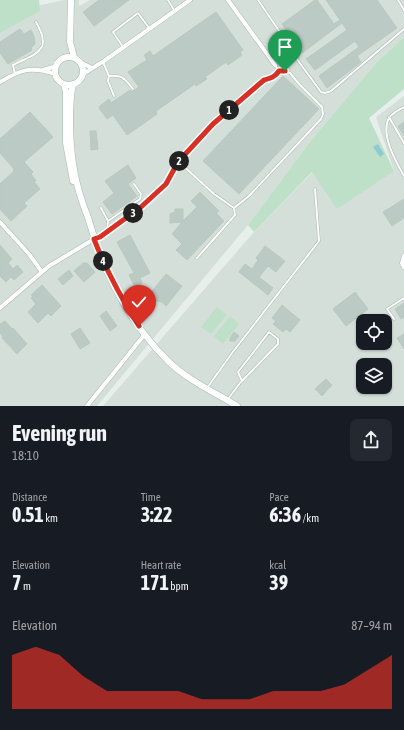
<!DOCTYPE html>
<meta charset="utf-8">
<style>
body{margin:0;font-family:"Asap Condensed",sans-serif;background:#242831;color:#f1f3f6;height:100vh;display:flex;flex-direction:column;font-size:15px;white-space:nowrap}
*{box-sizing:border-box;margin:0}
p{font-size:13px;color:#9ea1a6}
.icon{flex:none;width:22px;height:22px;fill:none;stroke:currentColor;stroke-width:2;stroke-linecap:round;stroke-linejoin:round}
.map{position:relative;height:406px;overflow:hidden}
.panel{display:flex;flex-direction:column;background:#171b24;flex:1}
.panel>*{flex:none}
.controls{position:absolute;left:356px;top:314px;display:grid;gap:8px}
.controls a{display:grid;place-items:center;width:36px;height:36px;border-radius:8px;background:#171b24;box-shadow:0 1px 3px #0004;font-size:20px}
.pin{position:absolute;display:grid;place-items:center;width:34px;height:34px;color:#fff;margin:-41px -17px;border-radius:50% 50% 50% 0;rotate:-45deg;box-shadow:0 0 4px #0007}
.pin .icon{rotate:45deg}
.km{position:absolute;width:20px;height:20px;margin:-10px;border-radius:50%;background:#222;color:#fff;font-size:11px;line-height:20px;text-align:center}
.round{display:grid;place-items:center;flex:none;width:42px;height:42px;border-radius:8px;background:#242831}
.summary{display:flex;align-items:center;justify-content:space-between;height:68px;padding:0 12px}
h1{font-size:22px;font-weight:700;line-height:30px}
.figures{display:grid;grid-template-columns:repeat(3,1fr);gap:6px;height:68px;padding:4px 12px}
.figures div{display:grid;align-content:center}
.figures b{font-size:20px;font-weight:700}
.figures small{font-size:11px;font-weight:400}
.figures p{font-size:11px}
.chart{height:112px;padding:8px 12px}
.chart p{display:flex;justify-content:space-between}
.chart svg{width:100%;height:72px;margin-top:4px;fill:#d93025;opacity:.7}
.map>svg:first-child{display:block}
.built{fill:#d4dfda;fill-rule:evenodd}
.green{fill:#bfe0c8}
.water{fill:#8ec9d4}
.building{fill:#bbcac4;stroke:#b8c9c2}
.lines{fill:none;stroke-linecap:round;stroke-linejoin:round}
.lane-casing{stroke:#a8b8b2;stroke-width:3}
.street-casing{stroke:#a8b8b2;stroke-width:5}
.secondary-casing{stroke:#a4bbb3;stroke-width:7}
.lane{stroke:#fff;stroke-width:2}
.street{stroke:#fff;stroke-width:4}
.secondary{stroke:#fff;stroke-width:6}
.route-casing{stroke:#fff;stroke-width:8}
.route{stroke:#d93025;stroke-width:5}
</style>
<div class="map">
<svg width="404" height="406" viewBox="0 0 404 406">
<rect width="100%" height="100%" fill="#e6efeb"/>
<path class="built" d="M64,0H79V6L90,0H404V37L377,62L309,143L248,225L97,406H0V28L37,6Z
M404,96V406H103L254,232L313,172L394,171L376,117ZM363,321H385V343H363ZM363,365H385V387H363Z"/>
<path class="green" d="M0,0H39L40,11L0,33Z
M404,37V89L369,118L394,171L337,209L312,172L254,232L248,225L309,143L377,62Z
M217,307L227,315L211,334L201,327Z
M230,316L239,324L223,344L214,336Z"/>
<path class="water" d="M378,144L384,154L380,157L373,147Z"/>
<path class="building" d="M99,0H129L94,26L83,12Z
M315,0H317L334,24L340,20L326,0H377L397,28L357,56L361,62L327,88L319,76L359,47L355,41L315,70L306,59L347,30L342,23L302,53L282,24Z
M216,12L243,50L240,52L242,55L228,65L226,62L205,77L207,79L196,86L195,84L156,111L157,114L127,135L113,115L107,119L99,108L100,106L109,99L111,103L130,90L132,92L139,87L128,72L147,60L144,55L150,51L153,56Z
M20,29L24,34L31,30L34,36L35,44L31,48L32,50L8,64L0,53V42Z
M283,76L319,109L239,194L203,161Z
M30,112L53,137L24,162L33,172L31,174L36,181L34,182L40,189L24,203L27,206L11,221L0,209V184L14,171L13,170L14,169L0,153V139Z
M404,122V136L398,126Z
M90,131H96L98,149L91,150Z
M128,165L136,178L128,184L137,196L112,214L103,202L114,193L105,181Z
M200,192L219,211L216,213L224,221L187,260L176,250L182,244L172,234L182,222L170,223V214L175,212V209H183V221L197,207L191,201Z
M404,199V218L392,226L383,212Z
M130,235L150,273L140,278L142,283L135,287L129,275L134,273L117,242Z
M0,245L12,259L8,263L13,269L17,265L23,272L14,280L11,277L6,282L0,276Z
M265,246L285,261L276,272L268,266L259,277L273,288L268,295L239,272L245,264L252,269L258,260L256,258Z
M83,263H87L95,272L84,282L74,271Z
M69,270L73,276L63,285L58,279Z
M166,274L182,286L166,306L162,302L157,301L149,295Z
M42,285L61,306L51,316L48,313L38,323L28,312L36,304L31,298L33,296L31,295Z
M355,292L368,309L346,326L333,309Z
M404,303V317L401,319L395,309Z
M282,305L300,320L290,332L286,329L283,332L273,324L276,321L272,318Z
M106,311L117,326L110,331L100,316Z
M5,321L12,329L13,328L27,344L17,354L2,338L3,337L0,333V324Z
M80,328L90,343L80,349L71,334Z
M234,332L239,336L235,341H230V338Z
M404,334V349L397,338Z
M368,343H379L373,348Z
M326,379L332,385L322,396L315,389Z"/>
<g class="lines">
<g class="lane-casing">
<path id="lane" d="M168,0L174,10
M258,0L288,44V47L321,92L325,93L331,91L404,29
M398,0L404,10
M123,47L113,32L138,13L149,28
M273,60L283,53L288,48
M103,62L109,76L108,81L114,96
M15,74L13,65C37,53 53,51 36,22
M109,76C123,75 125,79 133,89
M404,107C399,110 392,113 389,118C380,134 396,162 404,176
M389,117L404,143
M101,208L108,221
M234,208L249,196L321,119L323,114L322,107L300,85L290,73L279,71
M107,231L108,221L140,199L141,194L134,184
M197,258L235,215L234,208L214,194L179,162L213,124L265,80C271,78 275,77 279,71L275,65
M394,319L387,309L404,298
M207,388L232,353L319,241L315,189
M228,399L240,383L278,344V339L269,332L238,372L242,381"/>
</g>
<g class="street-casing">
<path id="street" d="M228,0L275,65
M80,62L92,68
M43,70L56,66
M83,74L104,61L190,0
M0,82C22,69 31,66 56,74
M0,222L29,254L42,272
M404,256L402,263L404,267
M0,308L49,266L94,239L100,237L141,207L165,184L179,162
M87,406L145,334"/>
</g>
<g class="secondary-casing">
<path id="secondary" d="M71,0L70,42L74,57
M55 71a14 14 0 1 1 28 0a14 14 0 1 1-28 0Z
M64,84L66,92V143L73,181
M73,84C70,96 70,108 70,120C70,147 73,175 82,201C84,208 88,216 90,224C104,274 131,325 169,362C188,380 214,392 237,406"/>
</g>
<use href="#lane" class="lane"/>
<use href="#street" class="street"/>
<use href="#secondary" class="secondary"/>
</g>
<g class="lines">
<g class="route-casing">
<path id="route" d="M139,326C121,298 106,270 94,239L100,237L141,207L166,184L178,162L213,124L264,80C271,78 275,77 279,71H285"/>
</g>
<use href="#route" class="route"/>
</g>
</svg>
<div class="controls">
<a><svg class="icon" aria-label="locate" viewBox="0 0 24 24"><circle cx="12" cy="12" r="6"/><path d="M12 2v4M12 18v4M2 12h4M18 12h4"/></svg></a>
<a><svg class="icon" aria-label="layers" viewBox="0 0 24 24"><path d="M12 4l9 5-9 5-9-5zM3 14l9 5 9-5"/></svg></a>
</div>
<div class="pin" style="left:285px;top:71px;background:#1e9e55"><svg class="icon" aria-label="arrive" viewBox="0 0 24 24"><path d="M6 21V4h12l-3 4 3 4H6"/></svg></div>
<div class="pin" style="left:139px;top:326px;background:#d93025"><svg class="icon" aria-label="check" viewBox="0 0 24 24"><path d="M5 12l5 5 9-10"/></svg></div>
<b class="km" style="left:229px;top:110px">1</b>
<b class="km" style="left:179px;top:161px">2</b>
<b class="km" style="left:133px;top:213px">3</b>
<b class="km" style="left:103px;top:261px">4</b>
</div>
<section class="panel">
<div class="summary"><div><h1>Evening run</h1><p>18:10</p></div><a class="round"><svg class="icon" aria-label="share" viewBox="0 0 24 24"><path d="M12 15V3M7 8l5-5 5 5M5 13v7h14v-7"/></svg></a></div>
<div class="figures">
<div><p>Distance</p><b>0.51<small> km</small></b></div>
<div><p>Time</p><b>3:22</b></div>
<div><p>Pace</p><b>6:36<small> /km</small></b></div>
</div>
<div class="figures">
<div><p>Elevation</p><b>7<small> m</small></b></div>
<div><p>Heart rate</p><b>171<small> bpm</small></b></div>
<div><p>kcal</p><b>39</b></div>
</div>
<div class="chart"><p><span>Elevation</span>87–94 m</p>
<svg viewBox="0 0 160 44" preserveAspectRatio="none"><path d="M0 44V11L10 6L20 11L30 24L40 33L50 33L60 33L70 33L80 38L90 38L100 38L110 33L120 33L130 33L140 29L150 20L160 11V44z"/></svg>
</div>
</section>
